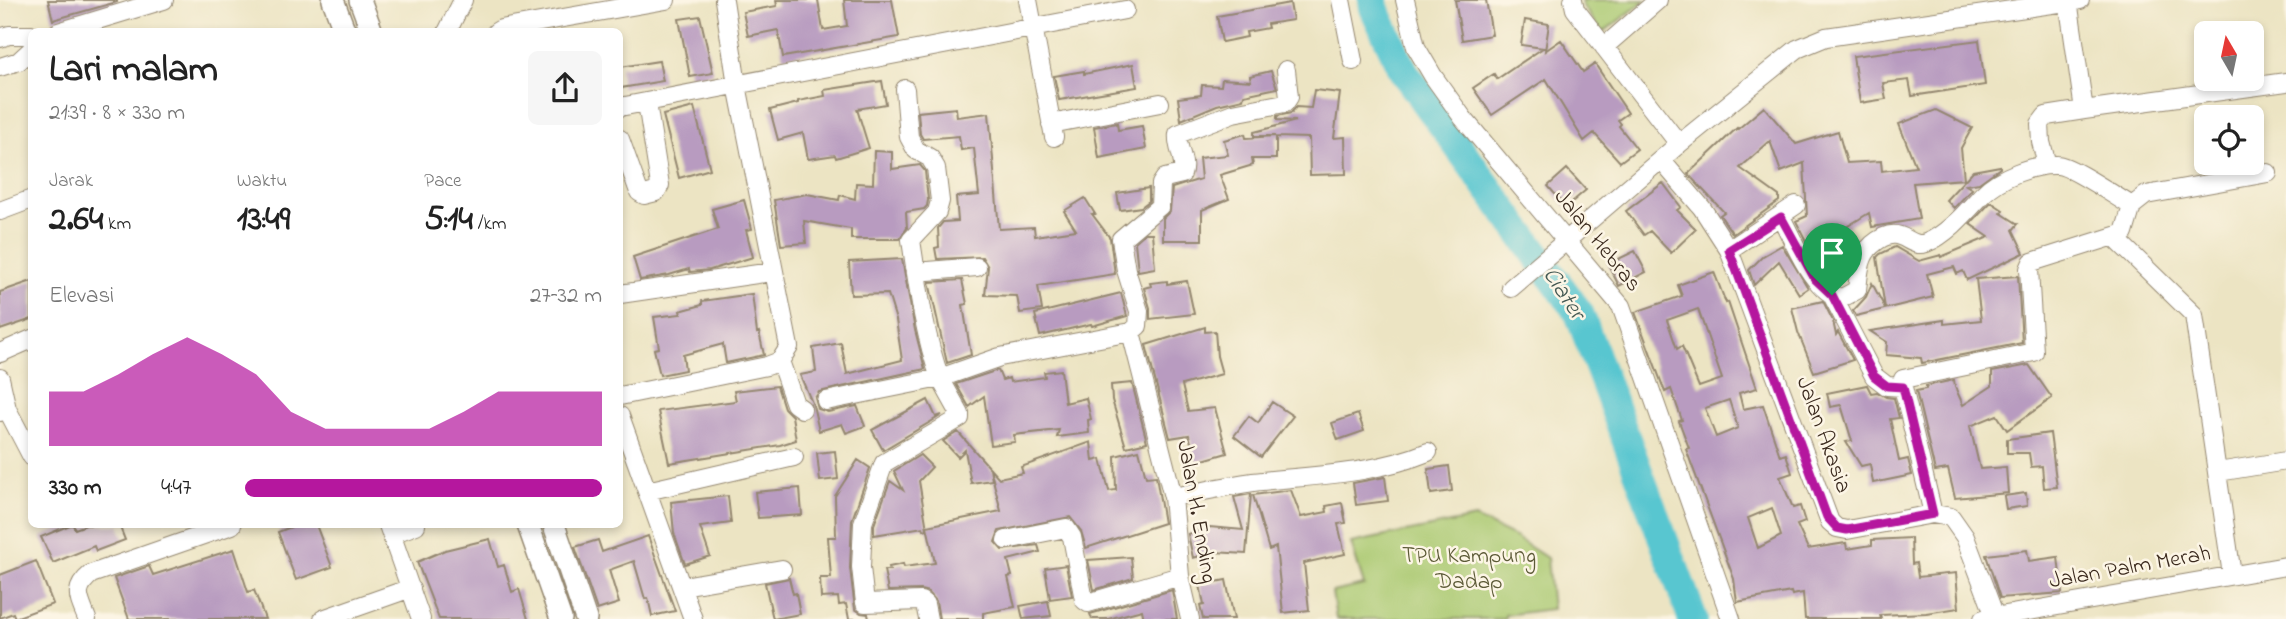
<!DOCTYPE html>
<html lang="id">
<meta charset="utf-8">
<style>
body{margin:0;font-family:"Indie Flower",sans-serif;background:#f6f6f6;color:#222;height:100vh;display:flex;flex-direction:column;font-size:26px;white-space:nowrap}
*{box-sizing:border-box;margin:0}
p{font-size:23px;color:#767676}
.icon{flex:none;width:38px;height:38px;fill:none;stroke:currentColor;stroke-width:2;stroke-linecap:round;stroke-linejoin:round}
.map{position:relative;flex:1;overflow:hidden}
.panel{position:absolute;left:28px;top:28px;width:595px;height:500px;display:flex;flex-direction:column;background:#fff;border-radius:10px;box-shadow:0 4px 10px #0003}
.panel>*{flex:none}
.needle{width:46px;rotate:351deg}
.tools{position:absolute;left:2194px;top:21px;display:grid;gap:14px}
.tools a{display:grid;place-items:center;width:70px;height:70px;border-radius:10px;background:#fff;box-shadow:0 4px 10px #0003;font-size:35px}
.pin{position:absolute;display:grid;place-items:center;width:60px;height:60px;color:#fff;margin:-72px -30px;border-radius:50% 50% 50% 0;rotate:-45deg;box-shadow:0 0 7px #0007}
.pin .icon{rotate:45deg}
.round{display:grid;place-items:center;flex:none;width:74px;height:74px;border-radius:10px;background:#f6f6f6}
.head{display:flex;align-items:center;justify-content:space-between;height:119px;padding:0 21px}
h1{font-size:38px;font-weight:800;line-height:52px}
.figures{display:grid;grid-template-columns:repeat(3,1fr);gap:10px;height:119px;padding:7px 21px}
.figures div{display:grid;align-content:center}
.figures b{font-size:35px;font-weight:800}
.figures small{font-size:19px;font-weight:400}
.figures p{font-size:19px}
.chart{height:196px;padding:14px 21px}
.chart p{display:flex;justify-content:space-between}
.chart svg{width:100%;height:126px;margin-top:7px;fill:#b5179e;opacity:.7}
ul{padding:0 21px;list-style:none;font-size:23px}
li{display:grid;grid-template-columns:112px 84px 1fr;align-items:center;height:52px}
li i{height:18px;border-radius:9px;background:#b5179e}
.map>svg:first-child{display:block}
.green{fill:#aac971;stroke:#727a48;stroke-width:2}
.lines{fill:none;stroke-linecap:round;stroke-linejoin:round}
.river{stroke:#59c6d0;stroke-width:30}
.building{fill:#b89bc0;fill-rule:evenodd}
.minor-casing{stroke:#948770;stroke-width:20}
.tertiary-casing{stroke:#948770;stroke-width:24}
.minor{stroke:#fff;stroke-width:18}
.tertiary{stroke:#fff;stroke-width:21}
.route-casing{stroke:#fff;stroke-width:14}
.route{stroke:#b5179e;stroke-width:9}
.labels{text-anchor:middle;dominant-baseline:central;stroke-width:5;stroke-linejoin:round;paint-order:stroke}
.street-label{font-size:23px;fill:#3b2a1e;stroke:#fcf5e5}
.park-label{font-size:23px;fill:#5c5a37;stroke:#fcf5e5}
.water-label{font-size:24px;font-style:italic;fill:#445953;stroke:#fcf5e5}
</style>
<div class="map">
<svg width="2286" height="619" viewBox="0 0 2286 619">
<rect width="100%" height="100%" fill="#fcf5e5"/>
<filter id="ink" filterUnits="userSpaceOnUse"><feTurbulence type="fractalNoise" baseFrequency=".0143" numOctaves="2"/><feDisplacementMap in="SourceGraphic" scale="14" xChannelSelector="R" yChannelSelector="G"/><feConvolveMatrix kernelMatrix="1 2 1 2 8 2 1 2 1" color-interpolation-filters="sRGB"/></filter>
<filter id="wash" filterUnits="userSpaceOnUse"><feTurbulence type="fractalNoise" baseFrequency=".00686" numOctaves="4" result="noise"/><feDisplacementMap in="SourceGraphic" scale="28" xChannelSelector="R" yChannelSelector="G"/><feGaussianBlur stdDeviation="1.57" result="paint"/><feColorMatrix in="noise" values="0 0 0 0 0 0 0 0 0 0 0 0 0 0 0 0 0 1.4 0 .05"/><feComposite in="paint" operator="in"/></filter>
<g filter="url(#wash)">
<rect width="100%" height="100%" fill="#ece4c3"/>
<path class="green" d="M1581,0H1646L1602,33L1582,5Z
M1475,518L1515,537L1547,558L1552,609L1505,615V619H1336L1332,592L1364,585L1351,543Z"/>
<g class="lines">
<path class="river" d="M1373,0L1374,8L1404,72L1579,313L1693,619"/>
</g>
<g id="blocks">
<path class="building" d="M48,0H117V2L53,20Z
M776,0H818L823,30L847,26L844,0H892L899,37L783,57L778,30L748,36L743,12L777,6Z
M1455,0H1486L1492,35L1462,40Z
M1290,3L1293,20L1267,24L1268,28L1246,32L1247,37L1222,42L1217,16Z
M700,16L713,73L690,77L679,19Z
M1525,20L1549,24L1545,51L1561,40L1583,72L1595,64L1628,113L1618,120L1621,124L1619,126L1637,149L1620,162L1594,133L1584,141L1546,79L1492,115L1473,88L1494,74L1497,79L1543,48L1521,45Z
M1979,40L1985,85L1912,96L1909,80L1883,83L1886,99L1860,103L1853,56Z
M659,61L663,81L621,88L620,67Z
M1133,64L1137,87L1059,100L1054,76L1084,71V74Z
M1271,71L1277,88L1244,95L1243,99L1217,105L1181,120L1178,98L1201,95L1202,85L1221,86L1222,79L1251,81L1250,76Z
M882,81L886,104L857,109L869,148L836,158L835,155L808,159L803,133L778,140L770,110L798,103V101L825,96L824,90Z
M1314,90L1340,93L1334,138L1345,137L1346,174L1310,175L1309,138L1276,137V159H1252L1253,165L1220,175L1229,199L1202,210V240H1163V218L1170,211L1172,188L1201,179L1199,158L1228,155L1224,140L1245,134L1246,138L1275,136H1254V132L1296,121L1277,120V116L1291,113L1296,107L1311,108Z
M694,107L710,169L679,178L663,115Z
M1764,107L1796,144L1838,131L1847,163L1881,161L1882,171L1916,167L1899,124L1936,110L1972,128L1961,148L1964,179L1913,183L1919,219L1872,227L1869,213L1843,229L1854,250L1850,262L1827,275L1815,259L1796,221L1807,216L1804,163L1781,172L1770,141L1740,168L1779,196V201L1733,234L1720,215L1724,212L1688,174L1737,128L1738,129Z
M956,108L957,117L989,113L999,229L1034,227L1035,236L1076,230L1064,211L1085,198L1095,214H1092L1110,238L1115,274L1038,286L1042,310L1020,313L1017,296L985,295L988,267L982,257L937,259L935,248L939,247L938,228L943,222L958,221L956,197L979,195L974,148L961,150L959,136L923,139L920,134L918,112Z
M1117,123L1118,130L1142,126L1146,149L1099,158L1094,127Z
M874,151L892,152V169L920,165L925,171L928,200L927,206L924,209L906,212L907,228L900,239H851V229L804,221L806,243L781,245L774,200L807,194L839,200L840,195L855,199L856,183L873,184Z
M2000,166V168L1979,183L1966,185L1972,189L1954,208L1946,200L1973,171Z
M1567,169L1586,190L1566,207L1548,186Z
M1663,183L1681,207L1677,210L1696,229L1671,253L1650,231L1644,235L1626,211Z
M1149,188V201L1141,207L1120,210L1117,193Z
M744,200L752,229L746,230L753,257L710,270L690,272L689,269L669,275L640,280L633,257L718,229L712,209Z
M1991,202L2003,210L2001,213L2018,224L2013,230L2024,253L1967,280L1963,271L1957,274L1954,267L1927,274L1933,297L1856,316L1853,311L1866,297L1872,283L1885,308L1877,257L1880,254L1895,247L1919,261L1941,255V257L1989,237L1970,224Z
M1145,233H1152L1155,268L1138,271L1135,242Z
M1782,245L1808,288L1799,294L1779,261L1754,285L1749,270L1763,256Z
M1635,251L1646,272L1619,286L1608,264Z
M902,259L915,330L925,369L819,392L815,398L818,409L828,412L857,406L865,426L846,433L842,424L819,431L813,405L800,375L816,372L813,348L841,343L847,374L902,360L896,320L888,294L851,295L849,262Z
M1714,272L1726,303L1728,302L1757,388L1739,393L1743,409L1763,405L1780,456L1786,454L1792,473L1780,477L1793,508L1800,506L1805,522L1797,525L1808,549L1846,543L1847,549L1872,545V540L1911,538L1912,564L1916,563L1918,577L1956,573L1959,608L1926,613L1880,615L1881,619H1805L1803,593L1792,595L1791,592L1737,602L1734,579L1686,449L1689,448L1679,421L1682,420L1671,389L1665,392L1635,312L1682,296L1678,285ZM1698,309L1722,379L1699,387L1682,346L1677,349L1667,320ZM1729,400L1738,428L1716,437L1705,408ZM1772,508L1781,536L1758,548L1748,518Z
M2018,276L2022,343L1922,363L1921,358L1886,355L1887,342L1870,331L1944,320V324L1981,320L1976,279Z
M962,280L967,304L963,305L971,355L947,363L929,282Z
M32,281V319L0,330V292Z
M1167,281V284L1187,281L1194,314L1150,319V308L1144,288L1151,286L1150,283Z
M1121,293L1127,316L1092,326L1091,324L1040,336L1035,314Z
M752,294L757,333L759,332L764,355L726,363L723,344L683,355L685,370L660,375L654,349L659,348L654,317L681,314L680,311L702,305V301Z
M1823,301L1833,321L1836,335L1838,332L1853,360L1814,372L1798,332L1792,308Z
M1205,327V332L1215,331L1217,356L1222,374L1182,385L1188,411L1215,408L1227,453L1196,462L1189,435L1170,438L1146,345Z
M2029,365L2052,398L2007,430L1997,415L1970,426L1980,469L2006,467L2008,493L1955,498L1948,469L1935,471L1916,391L1926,389V386L1954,380L1955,387L1963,405L1992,386V372Z
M998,370L1002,380L1009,378L1010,382L1045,377L1044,372L1061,370L1065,403L1086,398L1091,419L1088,420L1089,433L1057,437L1059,430L1014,435L1015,442L991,445L984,396L969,407L956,384Z
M1132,383L1147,442L1126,447L1112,400L1111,385Z
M1867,385L1871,393L1877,392L1886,397L1894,398L1899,418L1890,419L1899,461L1908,459L1912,475L1873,483L1870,464L1861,466L1846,442L1852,441L1841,405L1830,407L1827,393Z
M777,386L784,408L792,416L796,440L780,445L669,463L658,411L736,401L734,391Z
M928,400L936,417L942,415L883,450L872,430Z
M1272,402L1293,416L1261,457L1234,436L1249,416L1258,423Z
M1358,414L1364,431L1338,440L1332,423Z
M958,432L990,468L992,480L971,483L965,450L958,457L943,441Z
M2050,433L2057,487L2044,488L2042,466L2031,467L2029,453H2007V439Z
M1091,442L1093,461L1101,459L1109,491L1116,490L1115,456L1139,450L1146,477L1156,476L1164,523L1086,548L1081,531L1070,517L999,531L995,542L1002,550L1038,545L1040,552L1008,560L1012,576L1008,577L1015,607L983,613V619H939L936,601L928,592L921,590L888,591L884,570H890L889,567L903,564L904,567L935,563L927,526L1001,511L990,468L999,478L1023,473L1021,467Z
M835,451L838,479L820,481L817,453Z
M920,455L932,467L919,481L927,529L924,530L923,527L874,535V525L890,481L903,490L894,471Z
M858,460L870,468L852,520L850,568L855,609L861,613L868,614L869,619H849L846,604L839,605L838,597L821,598L820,578H831L828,537H836L835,496Z
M1449,466L1452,491L1431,494L1428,469Z
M1385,477L1388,501L1356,505L1353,483Z
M800,488L802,515L758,518L755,492Z
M1291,490L1301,517L1327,512L1326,506L1342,503L1346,523L1338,524L1345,554L1304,563L1309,610L1283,613L1276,547L1269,550L1253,495Z
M2026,493L2027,506L2006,509L2004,496Z
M1251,494L1246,554L1214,552L1193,558L1188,534L1209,527L1243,530L1234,497Z
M728,496L731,523L700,527L710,556L685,564L674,533L671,502Z
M70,525H73L75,529L86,525H119L125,540L96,551L94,546L53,563L41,537Z
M296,525H316L332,567L296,580L278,532Z
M648,536L675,611L652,616L648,598L645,599L634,561L609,570L619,603L597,610L575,547L598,540L602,552Z
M490,539L498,567L504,565L512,592L519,589L528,619H439L417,562L445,550Z
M234,549L248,592L254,590L265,619H129L114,578L149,566L153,575Z
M2027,550L2029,561L2058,557L2062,593L2000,598L1986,555Z
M1131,557L1133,578L1094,590L1088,560Z
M36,561L53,604L15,618L13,613L0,618V575Z
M1066,565L1072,596L1050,599L1045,568Z
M789,578L793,594L796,593L800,614L773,619L765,583Z
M1226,580L1234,619H1203L1200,606L1204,605L1200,585Z
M1172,590L1177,619H1144L1142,610L1108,619H1092L1090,614Z
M1048,601L1051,616L1023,619L1020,606Z"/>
</g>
</g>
<g filter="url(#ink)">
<use href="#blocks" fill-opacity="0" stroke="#948770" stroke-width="2"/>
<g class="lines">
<g class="minor-casing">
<path id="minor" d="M1028,0L1054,137
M1341,0L1353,61
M1405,0L1416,47L1433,76L1463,118L1621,306L1731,619
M1573,0L1575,9L1679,144
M2068,0L2084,110L2286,82
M58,32L164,0
M447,32L463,0
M496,32L501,29L666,0
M0,38L9,35H32
M1604,47L1658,0
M0,67L19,61L32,49
M620,107L1125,10
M1051,124L1160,103
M620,139L639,192L644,195L656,192L660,185L647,103
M1661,160L1702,208L1729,250L1830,522L1837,528L1847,530L1933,514L1951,517L1965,537L1996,619
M2047,165L2041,142L2040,124L2046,116L2084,110
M0,211L32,199
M1781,217C1794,241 1813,293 1842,298L1857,290C1859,273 1859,257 1872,245C1902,220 1907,250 1926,243C1947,235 1968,210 1983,194C2000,177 2033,164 2057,165C2070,165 2118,198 2132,206
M2115,238L2194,315L2232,575
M1729,250L1796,205
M916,272L977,267
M1511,288L1679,144L1797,49L1826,37L2080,0
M620,294L772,272
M1832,295L1874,376L1887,386L1903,387
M1131,332L1173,497L1180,576L1190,619
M0,353L32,339
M780,361L795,404L802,409
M0,378L7,409L0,412
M620,396L767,366L780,361L789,347L737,85L724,0
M826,401L940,378C924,334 918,286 911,240L937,212L940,201L936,168L930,158L916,150L909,137L905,89
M7,409L32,457
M620,416L693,619
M2218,472L2286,461
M647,491L794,457
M1173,497C1200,492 1226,486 1253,482C1312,475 1372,475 1428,452
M1933,514L1903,387V379L2034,352L2029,269L2032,262L2124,233L2132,206L2146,195L2268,173
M388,525L421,619
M392,534L416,525
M1006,540L1066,528L1072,537L1084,600L1088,603L1180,576
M683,586L782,569
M87,619C79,598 72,590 91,574L232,525
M323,619L411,588
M928,619L925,604L921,601L865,603L861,567L863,523L884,463L960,418V414L940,378L1000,357L1131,332L1138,326L1139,311L1126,270L1121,239L1160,206L1161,184L1165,178L1182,174C1187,161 1176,148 1178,134L1233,113L1285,103L1289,97L1286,70
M1983,619L2286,566"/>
</g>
<g class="tertiary-casing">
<path id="tertiary" d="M333,0L345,32
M360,0L372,32
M528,525L561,619
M554,525L586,619"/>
</g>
<use href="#minor" class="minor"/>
<use href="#tertiary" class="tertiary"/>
</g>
</g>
<g class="lines" filter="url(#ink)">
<g class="route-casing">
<path id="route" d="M1781,217L1815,279L1832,295L1874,376L1887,386L1903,387L1933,514L1847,530L1837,528L1827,517L1729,250Z"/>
</g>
<use href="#route" class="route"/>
</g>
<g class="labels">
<g class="street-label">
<text transform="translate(1597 241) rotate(51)">Jalan Hebras</text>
<text transform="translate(1823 435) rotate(70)">Jalan Akasia</text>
<text transform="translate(1196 512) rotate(80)">Jalan H. Ending</text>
<text transform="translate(2130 568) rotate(-10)">Jalan Palm Merah</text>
</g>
<g class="park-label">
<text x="1469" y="556">TPU Kampung<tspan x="1469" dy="26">Dadap</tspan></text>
</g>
<g class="water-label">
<text transform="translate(1563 294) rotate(57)">Ciater</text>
</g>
</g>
</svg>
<div class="tools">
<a><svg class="needle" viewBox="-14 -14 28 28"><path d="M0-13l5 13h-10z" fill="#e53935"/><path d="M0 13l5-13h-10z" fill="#767676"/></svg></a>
<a><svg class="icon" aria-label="locate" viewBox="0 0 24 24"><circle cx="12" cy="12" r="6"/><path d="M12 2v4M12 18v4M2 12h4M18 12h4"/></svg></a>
</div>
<div class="pin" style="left:1832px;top:295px;background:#1e9e55"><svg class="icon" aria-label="arrive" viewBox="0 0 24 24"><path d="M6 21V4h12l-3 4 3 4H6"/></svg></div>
<section class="panel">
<div class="head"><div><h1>Lari malam</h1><p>21:39 · 8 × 330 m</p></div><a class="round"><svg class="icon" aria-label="share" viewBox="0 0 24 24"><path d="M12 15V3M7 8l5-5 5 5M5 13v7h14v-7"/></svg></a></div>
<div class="figures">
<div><p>Jarak</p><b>2.64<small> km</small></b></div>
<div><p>Waktu</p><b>13:49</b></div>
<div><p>Pace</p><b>5:14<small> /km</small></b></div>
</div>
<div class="chart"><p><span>Elevasi</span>27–32 m</p>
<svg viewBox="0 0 160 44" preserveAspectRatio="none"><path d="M0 44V25L10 25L20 19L30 12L40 6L50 12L60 19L70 32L80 38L90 38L100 38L110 38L120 32L130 25L140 25L150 25L160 25V44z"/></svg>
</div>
<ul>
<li><b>330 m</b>4:47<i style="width:100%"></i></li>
</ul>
</section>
</div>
